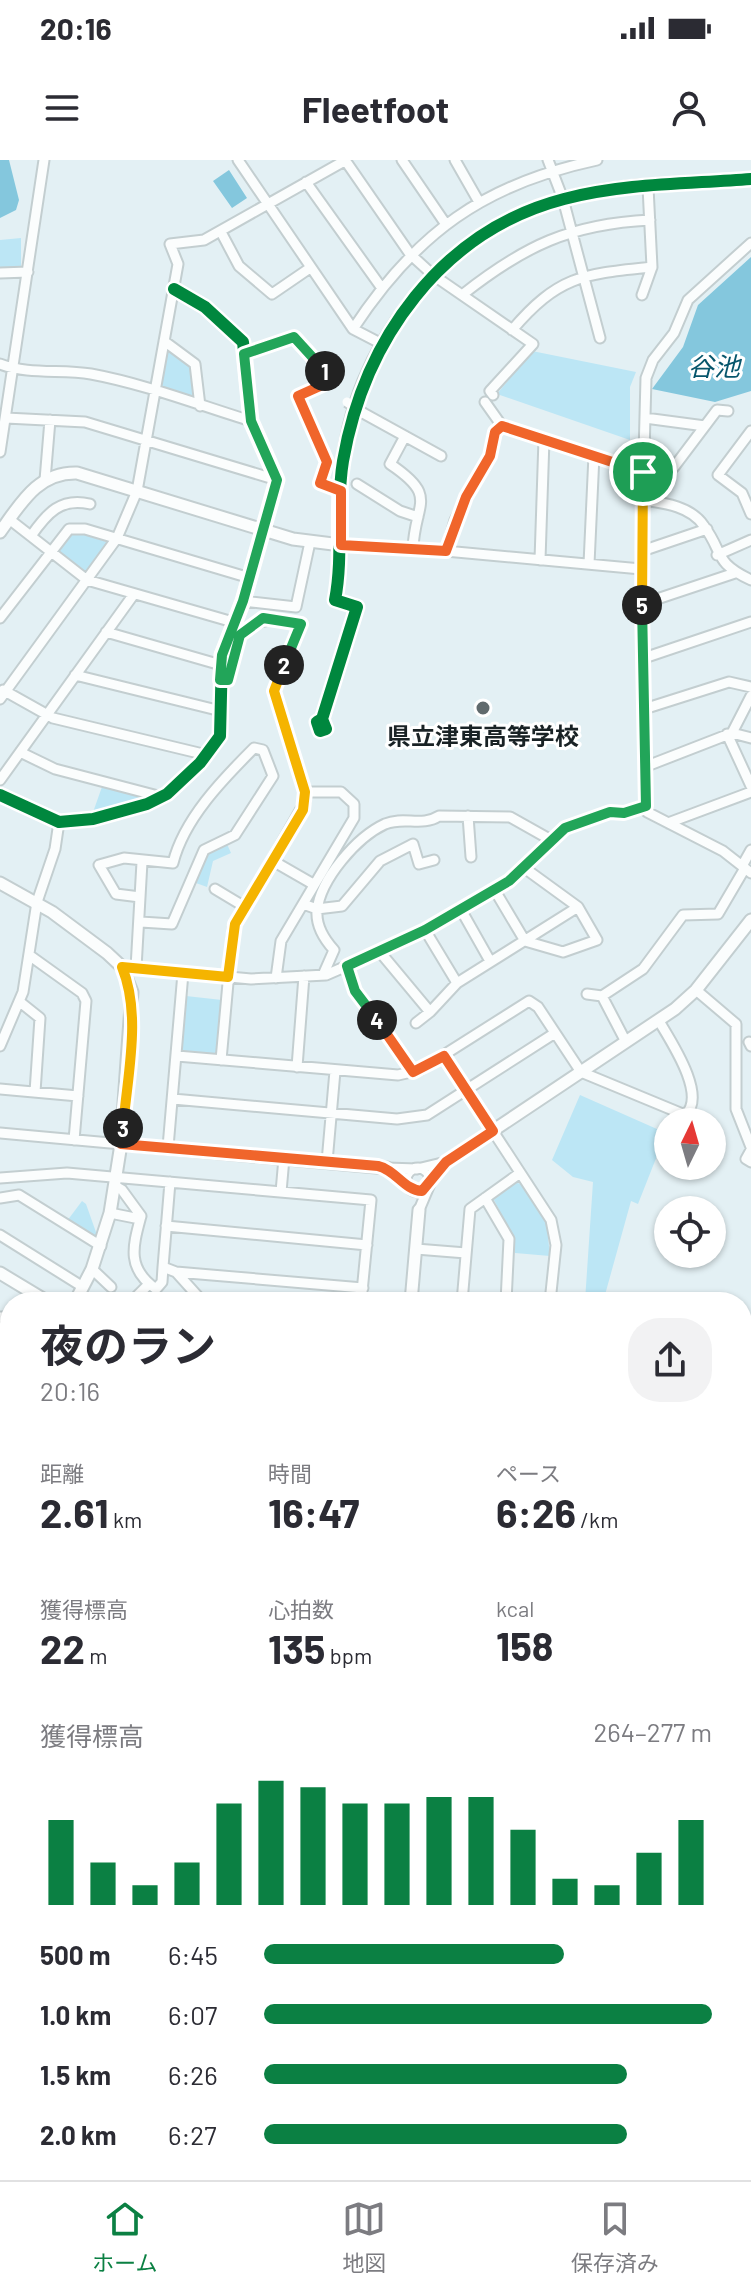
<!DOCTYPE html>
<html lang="ja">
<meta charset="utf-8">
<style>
body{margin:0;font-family:Barlow,"Noto Sans JP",sans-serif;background:#f2f2f3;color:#2b2b33;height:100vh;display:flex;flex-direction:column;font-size:30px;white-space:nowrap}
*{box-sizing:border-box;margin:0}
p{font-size:26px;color:#7c7c81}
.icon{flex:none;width:44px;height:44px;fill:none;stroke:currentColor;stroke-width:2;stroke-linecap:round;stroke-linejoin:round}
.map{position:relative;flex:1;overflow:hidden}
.drawer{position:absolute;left:0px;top:1132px;width:752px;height:888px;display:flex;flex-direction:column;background:#fff;border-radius:32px 32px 0 0;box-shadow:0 2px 6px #0004}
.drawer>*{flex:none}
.needle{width:52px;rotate:5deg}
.fabs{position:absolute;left:654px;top:948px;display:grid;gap:16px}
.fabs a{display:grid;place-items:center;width:72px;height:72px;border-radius:50%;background:#fff;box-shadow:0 2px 6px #0004;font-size:40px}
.pin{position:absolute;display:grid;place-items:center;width:68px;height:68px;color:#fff;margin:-34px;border:4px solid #fff;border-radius:50%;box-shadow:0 2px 8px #0007}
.km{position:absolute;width:40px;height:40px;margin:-20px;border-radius:50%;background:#222;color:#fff;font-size:22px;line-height:40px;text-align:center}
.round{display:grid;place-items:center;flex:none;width:84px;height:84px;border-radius:32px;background:#f2f2f3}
.head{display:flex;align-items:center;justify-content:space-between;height:136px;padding:0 40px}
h1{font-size:44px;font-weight:700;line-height:60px}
.metrics{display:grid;grid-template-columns:repeat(3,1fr);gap:12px;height:136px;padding:8px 40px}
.metrics div{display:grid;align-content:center}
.metrics b{font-size:40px;font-weight:700}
.metrics small{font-size:22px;font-weight:400}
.metrics p{font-size:22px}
.chart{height:224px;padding:16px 40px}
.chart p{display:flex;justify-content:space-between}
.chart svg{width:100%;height:144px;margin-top:8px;stroke:#0b8043;stroke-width:6}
ul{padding:0 40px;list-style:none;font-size:26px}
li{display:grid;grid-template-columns:128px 96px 1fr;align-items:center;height:60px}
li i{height:20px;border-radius:10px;background:#0b8043}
.status{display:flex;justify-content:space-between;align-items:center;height:56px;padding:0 40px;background:#fff;direction:ltr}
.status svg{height:22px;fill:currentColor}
header{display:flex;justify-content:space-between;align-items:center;height:104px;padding:0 40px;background:#fff;font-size:36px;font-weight:700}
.tabs{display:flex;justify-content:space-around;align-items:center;height:112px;border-top:2px solid #e1e1e2;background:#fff;font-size:22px;color:#7c7c81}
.tabs a{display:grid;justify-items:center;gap:4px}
.tabs .current{color:#0b8043}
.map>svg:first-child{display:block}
.green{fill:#bce6f5}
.water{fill:#84c7dd}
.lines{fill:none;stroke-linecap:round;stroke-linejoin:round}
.river{stroke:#84c7dd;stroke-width:14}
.minor-casing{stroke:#c3ced0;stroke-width:13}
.tertiary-casing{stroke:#c3ced0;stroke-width:15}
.minor{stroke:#fbfdfd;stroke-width:9}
.tertiary{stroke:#fbfdfd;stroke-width:11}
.minor-bridge-casing{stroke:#c3ced0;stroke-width:13;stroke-linecap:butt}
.minor-bridge{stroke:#fbfdfd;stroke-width:9}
.cycleway-casing{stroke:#fff;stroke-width:17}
.cycleway{stroke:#00873e;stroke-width:12}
.split-1-casing{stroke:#fff;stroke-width:16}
.split-2-casing{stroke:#fff;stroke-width:16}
.split-3-casing{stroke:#fff;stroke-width:16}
.split-4-casing{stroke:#fff;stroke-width:16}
.split-5-casing{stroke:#fff;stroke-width:16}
.split-6-casing{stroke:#fff;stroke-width:16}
.split-1{stroke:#f0652b;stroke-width:10}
.split-2{stroke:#22a559;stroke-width:10}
.split-3{stroke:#f5b400;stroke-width:10}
.split-4{stroke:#f0652b;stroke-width:10}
.split-5{stroke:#22a559;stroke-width:10}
.split-6{stroke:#f5b400;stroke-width:10}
.poi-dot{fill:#606a6d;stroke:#fff;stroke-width:3}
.labels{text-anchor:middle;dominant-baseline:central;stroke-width:6;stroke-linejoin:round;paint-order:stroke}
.poi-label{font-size:24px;font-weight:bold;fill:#192225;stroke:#fff}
.water-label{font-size:26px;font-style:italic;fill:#07566c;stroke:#fff}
</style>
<div class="status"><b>20:16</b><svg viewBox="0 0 49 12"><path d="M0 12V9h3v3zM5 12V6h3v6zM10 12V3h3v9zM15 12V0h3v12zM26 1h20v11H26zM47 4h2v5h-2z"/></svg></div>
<header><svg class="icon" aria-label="menu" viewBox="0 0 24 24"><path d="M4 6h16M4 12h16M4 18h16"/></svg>Fleetfoot<svg class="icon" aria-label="person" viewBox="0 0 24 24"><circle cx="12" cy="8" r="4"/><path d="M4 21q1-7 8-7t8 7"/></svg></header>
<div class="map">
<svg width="751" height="2020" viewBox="0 0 751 2020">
<rect width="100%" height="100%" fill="#e3f0f4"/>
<path class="green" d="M21,78V109L0,110V80Z
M169,188L192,205L194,240L159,228Z
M532,191L636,212L630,227V280L497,234Z
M73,371L110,383L85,413L56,391Z
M103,624L146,635L147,640L92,655Z
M227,684L231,693L213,701L207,727L196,723L208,693Z
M186,836L222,840L216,894L184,892L181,888Z
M580,935L666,973L638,1044L631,1041L603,1142L585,1141L593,1022L573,1017L552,1000Z
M514,1022L524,1025L546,1058L550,1096L515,1093L510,1071L493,1038Z
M82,1041L86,1044L97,1075H91L67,1061Z"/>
<path class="water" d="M0,0H9L19,40L16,50L0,58Z
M229,10L247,38L232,48L213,21Z
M751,97V231L715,242L652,229L683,187L698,145Z"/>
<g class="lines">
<path class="river" d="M0,1437L10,1445
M469,2010L475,2020"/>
<g class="minor-casing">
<path id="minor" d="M238,0L353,169L382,184
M345,0L410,94L433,115L533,184L490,231L493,235
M402,0L445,63
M455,0L479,42
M548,0L563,39L600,178
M306,22L381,127
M221,72L239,106L272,134L310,108
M751,83L688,140L674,173L653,200L646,218L641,409L647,652L723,691L751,713
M0,113L28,112
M462,135C524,86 570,64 650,60
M642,135L652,107
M353,169C416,73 484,24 597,0
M512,170C559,115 584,114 652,107L648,27
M164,181L195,204L200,246
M244,194L294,177L327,213L329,222L298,236L327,302L320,323L341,331
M0,204C29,215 61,209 91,214C145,224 199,245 251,261
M485,242L502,266L643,312
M363,253L441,296
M6,258L85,262L277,320
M645,258L705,266
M751,271L718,315L742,333L751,354
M405,276L390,304C439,337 415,342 413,388
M0,292L44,0
M644,293L658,296L674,307L717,250L728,251
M45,320L50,260
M357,324L400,351L418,357
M642,340C664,343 691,346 704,366C724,393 713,402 751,420
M9,359L87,420L233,462
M31,376C47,353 61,337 90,344
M446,391L455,360L490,296L495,272L502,266
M642,391L707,369
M717,395L751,380
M540,400L544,279
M589,404L594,295
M243,441L296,447L310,382
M642,444L735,413
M0,458L69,369H85L250,418
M106,472L221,505
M644,498L751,462
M75,515L221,551
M220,520H228C233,472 251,450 301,464L274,531L305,632V642L233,768L221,900
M3,530L53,558L207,595
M0,539L117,378L137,331L178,104L170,84L204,80L346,0
M644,549L729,522L751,527
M322,559L317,562L320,571L326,569L322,559L357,447L335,440L341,385L413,388L641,409
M732,573L751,536
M727,574L751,626
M20,592L55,609L162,637
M647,606L732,573L751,578
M0,620L134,434
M0,635L59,662L93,659L147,644L167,634L200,603L220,576L222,495L243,441L277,320L251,261L243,182L205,147L174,129
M468,656L471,697
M668,663L751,632
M273,701L313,724
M742,706L751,690
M215,729L245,747
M494,729L525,781L563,792L597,780L578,747L523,707
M140,737L116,734L99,705L124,698L173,703C184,659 222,620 254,588L263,590L273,616L235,675L204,690L172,764L141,762
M303,744L317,749L342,746L380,701L413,684L419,704L434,700
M460,748L490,801
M425,770L457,823
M380,792L430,852L457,823L578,747
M29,795L82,833L86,841L74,980
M347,806L355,831L413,912
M122,807L251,819L326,815L402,782L509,721L565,668L610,652L624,653L646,646
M136,808L142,702
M323,815L334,790C324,779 316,766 317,751C320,719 357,677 385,664C404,656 422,667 439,656L510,657L551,680
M276,818L281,781L354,658V644L341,632H305
M696,830L736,864V949L751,987
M587,834L602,836
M20,842L40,858L35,932
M416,863L430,852
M626,882L602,836L643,809L683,755L718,754L745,708
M749,882L751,886
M0,886L23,832L37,742L55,689L59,662
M177,896L398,915L420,910L529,841L538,847L581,912L685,955C708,936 670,880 659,861
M444,896L551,1060L556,1085L550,1142
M297,907L304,816
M0,929L78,936
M173,939L397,959L427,955L555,873
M0,973L121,984
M168,987L183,813
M751,990L746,999L751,1002
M327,1002L335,911
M387,1008L417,1009L446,1002
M406 1020a12 12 0 1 1 24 0a12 12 0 1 1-24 0Z
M0,1018L67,1013L371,1040L361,1142
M170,1022L163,1107L176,1112L363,1128
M115,1026L122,1030L141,1056C133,1086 126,1108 156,1129L162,1122L163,1107
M281,1032L284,998
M0,1038L19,1035L101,1086
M485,1038L509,1079L506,1142
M419,1050L433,1017L443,1005
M110,1053L140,1059
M166,1066L367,1085
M0,1075L83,1127
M416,1089L466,1093
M92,1109L111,1127
M176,1112L203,1142
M131,1142L149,1124
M462,1142L470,1049L520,1013
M0,1157H10
M742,1402L751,1406
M0,1426L10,1434
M0,1488L10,1472
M742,1495L751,1502
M742,1527L751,1517
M742,1577L751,1590
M742,1664L751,1677
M0,1766L10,1773
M742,1874L751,1888
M742,1964L751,1978
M385,2010L401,2020
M480,2010L487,2020
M711,2010L718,2020
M112,2020L118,2010
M500,2020L503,2017L506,2020
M730,2020L751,2019"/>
</g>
<g class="tertiary-casing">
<path id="tertiary" d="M0,372C21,343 38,312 77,313L293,379L341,385C341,361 340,336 342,312C352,187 442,73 563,39C623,22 689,24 751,19
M0,723L52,752L107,793L122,807L132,832L121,984L110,1053L92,1109L75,1142
M121,984L387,1008
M446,1002L675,849L696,830L751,760
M0,1113L48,1142
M411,1142L419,1050
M742,1440L751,1445
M742,1701L751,1691
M742,1763L751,1776"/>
</g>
<use href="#minor" class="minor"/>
<use href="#tertiary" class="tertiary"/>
<g class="minor-bridge-casing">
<path id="minor-bridge" d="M347,242L363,253"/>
</g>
<use href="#minor-bridge" class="minor-bridge"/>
<g class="cycleway-casing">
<path id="cycleway" d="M322,559L317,562L320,571L326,569L322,559L357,447L335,440C344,394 335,347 343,301C364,180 441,71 564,39C625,23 689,24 751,19
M0,635L59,662L93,659L147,644L167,634L200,603L220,576L222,495L243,441L277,320L251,261L243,182L205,147L174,129"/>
</g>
<use href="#cycleway" class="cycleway"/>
</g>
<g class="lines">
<g class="split-1-casing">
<path id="split-1" d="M325,211L329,222L298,236L327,302L320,323L341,331V385L446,391L466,337L490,296L495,272L502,266L643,312"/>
</g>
<g class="split-2-casing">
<path id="split-2" d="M284,505L301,464L263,458L240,475L228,520H220L222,495L243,441L277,320L251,261L244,194L294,177L325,211"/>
</g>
<g class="split-3-casing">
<path id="split-3" d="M123,968C127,916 142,856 122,807L228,817L235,764L303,650L305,632L274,531L284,505"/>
</g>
<g class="split-4-casing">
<path id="split-4" d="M123,968L121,984L378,1006C396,1010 404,1030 422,1031L446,1002L493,971L444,896L413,912L377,860"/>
</g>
<g class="split-5-casing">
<path id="split-5" d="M377,860L355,831L347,806L425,770L509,721L565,668L610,652L624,653L646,646L642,445"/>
</g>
<g class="split-6-casing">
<path id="split-6" d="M642,445L643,312"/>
</g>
<use href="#split-1" class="split-1"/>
<use href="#split-2" class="split-2"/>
<use href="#split-3" class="split-3"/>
<use href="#split-4" class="split-4"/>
<use href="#split-5" class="split-5"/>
<use href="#split-6" class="split-6"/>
</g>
<circle class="poi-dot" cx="483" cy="548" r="8"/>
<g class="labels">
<g class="poi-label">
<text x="483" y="575">県立津東高等学校</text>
</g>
<g class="water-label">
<text x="714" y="205">谷池</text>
</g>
</g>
</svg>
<div class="fabs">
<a><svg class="needle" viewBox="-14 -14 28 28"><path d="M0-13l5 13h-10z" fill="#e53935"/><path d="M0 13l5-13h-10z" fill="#7c7c81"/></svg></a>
<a><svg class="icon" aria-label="locate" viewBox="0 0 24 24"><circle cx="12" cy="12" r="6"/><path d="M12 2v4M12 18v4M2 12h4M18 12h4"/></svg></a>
</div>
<div class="pin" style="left:643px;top:312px;background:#1e9e55"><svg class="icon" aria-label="arrive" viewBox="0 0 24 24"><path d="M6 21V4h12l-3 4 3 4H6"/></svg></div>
<b class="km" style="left:325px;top:211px">1</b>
<b class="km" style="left:284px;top:505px">2</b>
<b class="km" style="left:123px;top:968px">3</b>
<b class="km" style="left:377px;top:860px">4</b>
<b class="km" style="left:642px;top:445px">5</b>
<section class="drawer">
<div class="head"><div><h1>夜のラン</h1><p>20:16</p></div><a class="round"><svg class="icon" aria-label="share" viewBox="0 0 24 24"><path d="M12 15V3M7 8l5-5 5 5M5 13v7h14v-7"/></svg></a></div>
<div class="metrics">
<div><p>距離</p><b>2.61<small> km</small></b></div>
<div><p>時間</p><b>16:47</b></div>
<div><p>ペース</p><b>6:26<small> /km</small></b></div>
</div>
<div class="metrics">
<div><p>獲得標高</p><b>22<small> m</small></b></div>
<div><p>心拍数</p><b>135<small> bpm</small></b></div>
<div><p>kcal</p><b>158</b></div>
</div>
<div class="chart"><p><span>獲得標高</span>264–277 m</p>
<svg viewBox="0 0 160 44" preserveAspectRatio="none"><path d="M5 44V18M15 44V31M25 44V38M35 44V31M45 44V13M55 44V6M65 44V8M75 44V13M85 44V13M95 44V11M105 44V11M115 44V21M125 44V36M135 44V38M145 44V28M155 44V18"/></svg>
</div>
<ul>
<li><b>500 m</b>6:45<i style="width:67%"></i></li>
<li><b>1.0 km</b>6:07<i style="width:100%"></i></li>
<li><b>1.5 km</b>6:26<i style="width:81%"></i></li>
<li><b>2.0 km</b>6:27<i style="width:81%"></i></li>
</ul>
</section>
</div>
<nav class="tabs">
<a class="current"><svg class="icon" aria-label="home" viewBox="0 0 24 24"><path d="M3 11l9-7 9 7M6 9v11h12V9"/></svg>ホーム</a>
<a><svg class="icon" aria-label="map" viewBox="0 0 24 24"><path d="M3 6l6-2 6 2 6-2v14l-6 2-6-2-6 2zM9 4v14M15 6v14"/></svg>地図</a>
<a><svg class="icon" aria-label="saved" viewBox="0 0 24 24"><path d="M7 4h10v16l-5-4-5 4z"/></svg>保存済み</a>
</nav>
